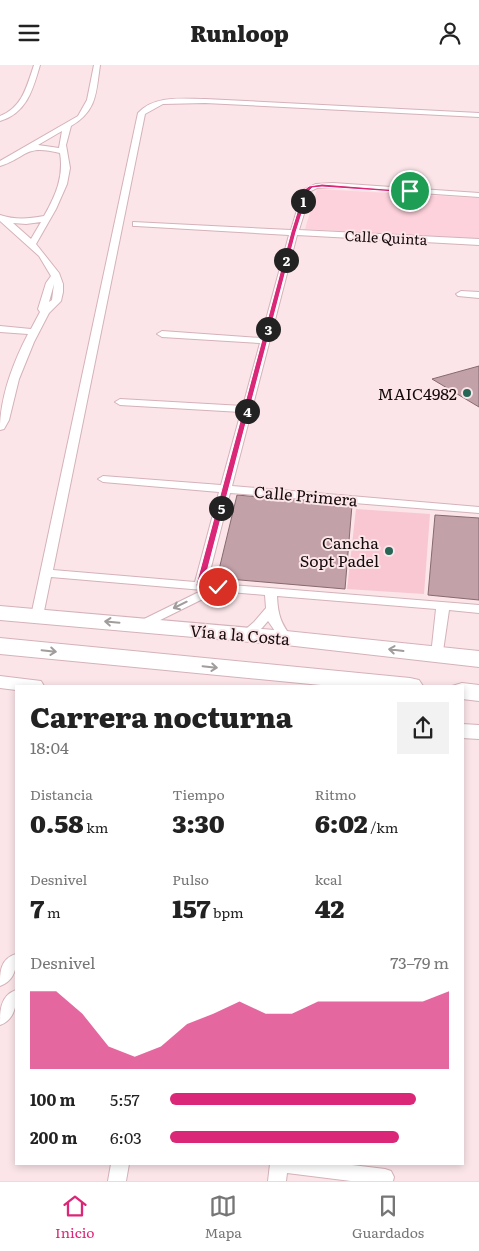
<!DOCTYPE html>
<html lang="es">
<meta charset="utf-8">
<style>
body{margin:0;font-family:Literata,serif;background:#f2f2f2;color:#222;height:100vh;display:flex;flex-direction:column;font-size:19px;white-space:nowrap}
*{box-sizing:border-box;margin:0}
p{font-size:16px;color:#767676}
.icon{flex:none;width:28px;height:28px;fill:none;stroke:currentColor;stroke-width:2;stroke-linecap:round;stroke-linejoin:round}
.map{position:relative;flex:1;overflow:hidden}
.side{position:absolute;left:15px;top:620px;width:449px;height:480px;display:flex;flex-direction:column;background:#fff;border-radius:0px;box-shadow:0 2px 8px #0003}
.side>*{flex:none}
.pin{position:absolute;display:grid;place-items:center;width:42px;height:42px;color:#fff;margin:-21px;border:2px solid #fff;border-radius:50%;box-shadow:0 1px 5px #0007}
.km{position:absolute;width:25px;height:25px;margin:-12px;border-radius:50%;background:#222;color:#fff;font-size:14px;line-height:25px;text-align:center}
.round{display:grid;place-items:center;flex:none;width:52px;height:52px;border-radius:0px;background:#f2f2f2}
.overview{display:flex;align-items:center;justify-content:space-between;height:85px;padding:0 15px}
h1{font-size:28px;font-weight:800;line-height:38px}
.stats{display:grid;grid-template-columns:repeat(3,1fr);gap:8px;height:85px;padding:5px 15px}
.stats div{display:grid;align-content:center}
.stats b{font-size:25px;font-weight:800}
.stats small{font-size:14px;font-weight:400}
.stats p{font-size:14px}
.chart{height:140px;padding:10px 15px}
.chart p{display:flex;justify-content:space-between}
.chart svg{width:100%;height:90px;margin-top:5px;fill:#db2777;opacity:.7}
ul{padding:0 15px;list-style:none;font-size:16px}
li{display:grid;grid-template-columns:80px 60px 1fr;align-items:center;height:38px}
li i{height:12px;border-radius:6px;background:#db2777}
header{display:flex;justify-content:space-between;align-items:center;height:65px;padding:0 15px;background:#fff;font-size:22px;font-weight:800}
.menu{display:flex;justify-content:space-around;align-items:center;height:70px;border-top:1px solid #e0e0e0;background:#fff;font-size:14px;color:#767676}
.menu a{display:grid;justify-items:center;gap:2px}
.menu .on{color:#db2777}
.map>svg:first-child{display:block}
.built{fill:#fed2dc}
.green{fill:#f8c7d2}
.building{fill:#c3a1a9;stroke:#876970}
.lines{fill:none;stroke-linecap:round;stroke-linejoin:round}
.street-casing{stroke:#d4b2b9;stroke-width:2}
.secondary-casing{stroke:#d4b2b9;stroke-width:2}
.highway-casing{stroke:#d4b2b9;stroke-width:2}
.street{fill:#fff;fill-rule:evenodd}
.secondary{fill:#fff;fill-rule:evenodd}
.highway{fill:#fff;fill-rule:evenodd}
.oneway{stroke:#a19d9d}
.route{fill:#db2777;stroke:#fff}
.poi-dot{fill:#266654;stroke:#fbe5e9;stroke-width:2}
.labels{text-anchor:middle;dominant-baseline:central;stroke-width:4;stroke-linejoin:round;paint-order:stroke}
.far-street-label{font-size:14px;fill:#14090b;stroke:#fbe5e9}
.poi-label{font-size:16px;fill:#14090b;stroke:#fbe5e9;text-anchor:end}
.street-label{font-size:16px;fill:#14090b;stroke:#fbe5e9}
</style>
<header><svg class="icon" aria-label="menu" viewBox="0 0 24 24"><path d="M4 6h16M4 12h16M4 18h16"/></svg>Runloop<svg class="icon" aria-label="person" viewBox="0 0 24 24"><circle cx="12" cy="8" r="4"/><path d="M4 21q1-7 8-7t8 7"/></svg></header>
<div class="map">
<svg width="479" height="1116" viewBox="0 0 479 1116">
<rect width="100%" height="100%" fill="#fbe5e9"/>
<path class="built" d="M317,124L479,133V174L305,164Z"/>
<path class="green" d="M356,444L430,449L424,529L347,524Z"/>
<path class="building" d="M479,301V342L432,314Z
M237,430L352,440L345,524L217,513Z
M435,450L479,453V535L428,530Z"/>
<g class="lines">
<g class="street-casing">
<path id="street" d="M34,0H40C33,24 27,48 0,56V51C22,43 27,21 34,0Z
M94,0H100C96,28 97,46 71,61L66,80L70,103L67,119L56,144L36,179L59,208L63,219V227L61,236L49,248L34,277L19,314L9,355L4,364L0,365C0,332 13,298 28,269L0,267V261L31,264L40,247L38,244L46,218L51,211L39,191L0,156V150C15,155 28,154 44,151C56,130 64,111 60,88C24,79 28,92 0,101V96L78,51L87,35ZM62,66L59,83L38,80ZM41,157L31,174L13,158L26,159ZM54,219L52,235L49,237Z
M205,34L479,48V52L205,38L163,39L145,49L53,505L195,517L219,427L103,417L98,414L103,411L221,420L241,347L120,340L115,337L120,334L243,341L260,278L162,272L157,269L162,266L261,273L289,170L136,161H133V157L291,165L303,125L316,119L333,118L479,128V132L333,122L317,123L311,126L299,165L479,174V180L297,170L232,421L479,442V448L230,428L207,518L479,540V548L449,545L442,593H432L431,590L436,544L277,531C278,551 281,558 292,573L290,576H282L268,556L262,563L245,574L239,570L254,557L266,543L265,530L219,526L142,564L136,560L138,557L203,525L51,512L43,551L37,555L31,551L138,48C155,30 182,34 205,34Z
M461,226L479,227V233L458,231L456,229Z
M16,889C17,902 15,916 0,921C0,907 0,894 16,889Z
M16,925C17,939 15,955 0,960C0,946 0,931 16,925Z
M111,1099H129L126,1116H108Z
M270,1099H344L385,1104L391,1106L394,1112L393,1116H351L287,1108L286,1116H268Z"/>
</g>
<g class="secondary-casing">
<path id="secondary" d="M0,611L41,616L44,621H16V625L0,623Z
M462,659L479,660V674L462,673Z"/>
</g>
<g class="highway-casing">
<path id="highway" d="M0,541L286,566L479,586V602L286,580L0,555Z
M0,573L410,613L419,615L423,621H331L0,589Z
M462,618L479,620V636L462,634V621H452Z"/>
</g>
<use href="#street" class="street"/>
<use href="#secondary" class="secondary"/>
<use href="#highway" class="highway"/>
</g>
<defs><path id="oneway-shaft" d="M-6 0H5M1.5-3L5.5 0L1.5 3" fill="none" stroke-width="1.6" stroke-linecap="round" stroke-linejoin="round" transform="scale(1.25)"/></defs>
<g class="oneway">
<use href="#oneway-shaft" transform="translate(180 540) rotate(154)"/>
<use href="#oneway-shaft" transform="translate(112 557) rotate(-175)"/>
<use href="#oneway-shaft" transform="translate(396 585) rotate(-173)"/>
<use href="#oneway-shaft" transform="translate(49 586) rotate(6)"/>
<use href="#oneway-shaft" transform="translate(210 602) rotate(6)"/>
</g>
<path class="route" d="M322,119L412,126L410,128L322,122L312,123L309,126L296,167L204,518L218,519L222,522L218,524L197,522L196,520L291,167L304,125L309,121Z"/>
<g class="poi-dot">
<circle cx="467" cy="328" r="5"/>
<circle cx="389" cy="486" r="5"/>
</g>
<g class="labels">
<g class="far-street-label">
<text transform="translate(386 172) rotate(3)">Calle Quinta</text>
</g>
<g class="poi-label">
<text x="457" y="328">MAIC4982</text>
<text x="379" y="477">Cancha<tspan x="379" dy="18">Sopt Padel</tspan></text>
</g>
<g class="street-label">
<text transform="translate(306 430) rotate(5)">Calle Primera</text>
<text transform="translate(240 569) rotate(5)">Vía a la Costa</text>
</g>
</g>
</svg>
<div class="pin" style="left:410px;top:126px;background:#1e9e55"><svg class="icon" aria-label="arrive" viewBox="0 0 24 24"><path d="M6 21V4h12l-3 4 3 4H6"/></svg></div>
<div class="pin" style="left:218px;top:522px;background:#d93025"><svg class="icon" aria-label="check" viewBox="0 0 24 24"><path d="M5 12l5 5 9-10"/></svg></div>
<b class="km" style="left:303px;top:136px">1</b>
<b class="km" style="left:286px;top:195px">2</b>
<b class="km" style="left:268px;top:264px">3</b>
<b class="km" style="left:247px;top:346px">4</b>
<b class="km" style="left:221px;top:443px">5</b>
<section class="side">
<div class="overview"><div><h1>Carrera nocturna</h1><p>18:04</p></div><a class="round"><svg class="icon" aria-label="share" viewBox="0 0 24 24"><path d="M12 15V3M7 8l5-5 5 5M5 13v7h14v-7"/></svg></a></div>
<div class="stats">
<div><p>Distancia</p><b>0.58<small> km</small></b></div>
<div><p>Tiempo</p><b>3:30</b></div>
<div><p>Ritmo</p><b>6:02<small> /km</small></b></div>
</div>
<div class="stats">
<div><p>Desnivel</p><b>7<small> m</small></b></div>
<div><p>Pulso</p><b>157<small> bpm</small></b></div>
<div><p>kcal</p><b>42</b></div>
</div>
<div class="chart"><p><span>Desnivel</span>73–79 m</p>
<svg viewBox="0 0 160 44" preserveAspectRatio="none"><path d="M0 44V6L10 6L20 17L30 33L40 38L50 33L60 22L70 17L80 11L90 17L100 17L110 11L120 11L130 11L140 11L150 11L160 6V44z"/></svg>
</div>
<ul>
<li><b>100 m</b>5:57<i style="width:88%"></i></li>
<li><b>200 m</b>6:03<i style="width:82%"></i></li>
</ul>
</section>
</div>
<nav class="menu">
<a class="on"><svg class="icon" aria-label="home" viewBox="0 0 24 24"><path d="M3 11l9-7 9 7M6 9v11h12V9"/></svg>Inicio</a>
<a><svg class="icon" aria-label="map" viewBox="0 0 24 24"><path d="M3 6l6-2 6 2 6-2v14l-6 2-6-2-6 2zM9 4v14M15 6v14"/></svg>Mapa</a>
<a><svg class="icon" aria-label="saved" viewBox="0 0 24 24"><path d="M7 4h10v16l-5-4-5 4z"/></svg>Guardados</a>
</nav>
